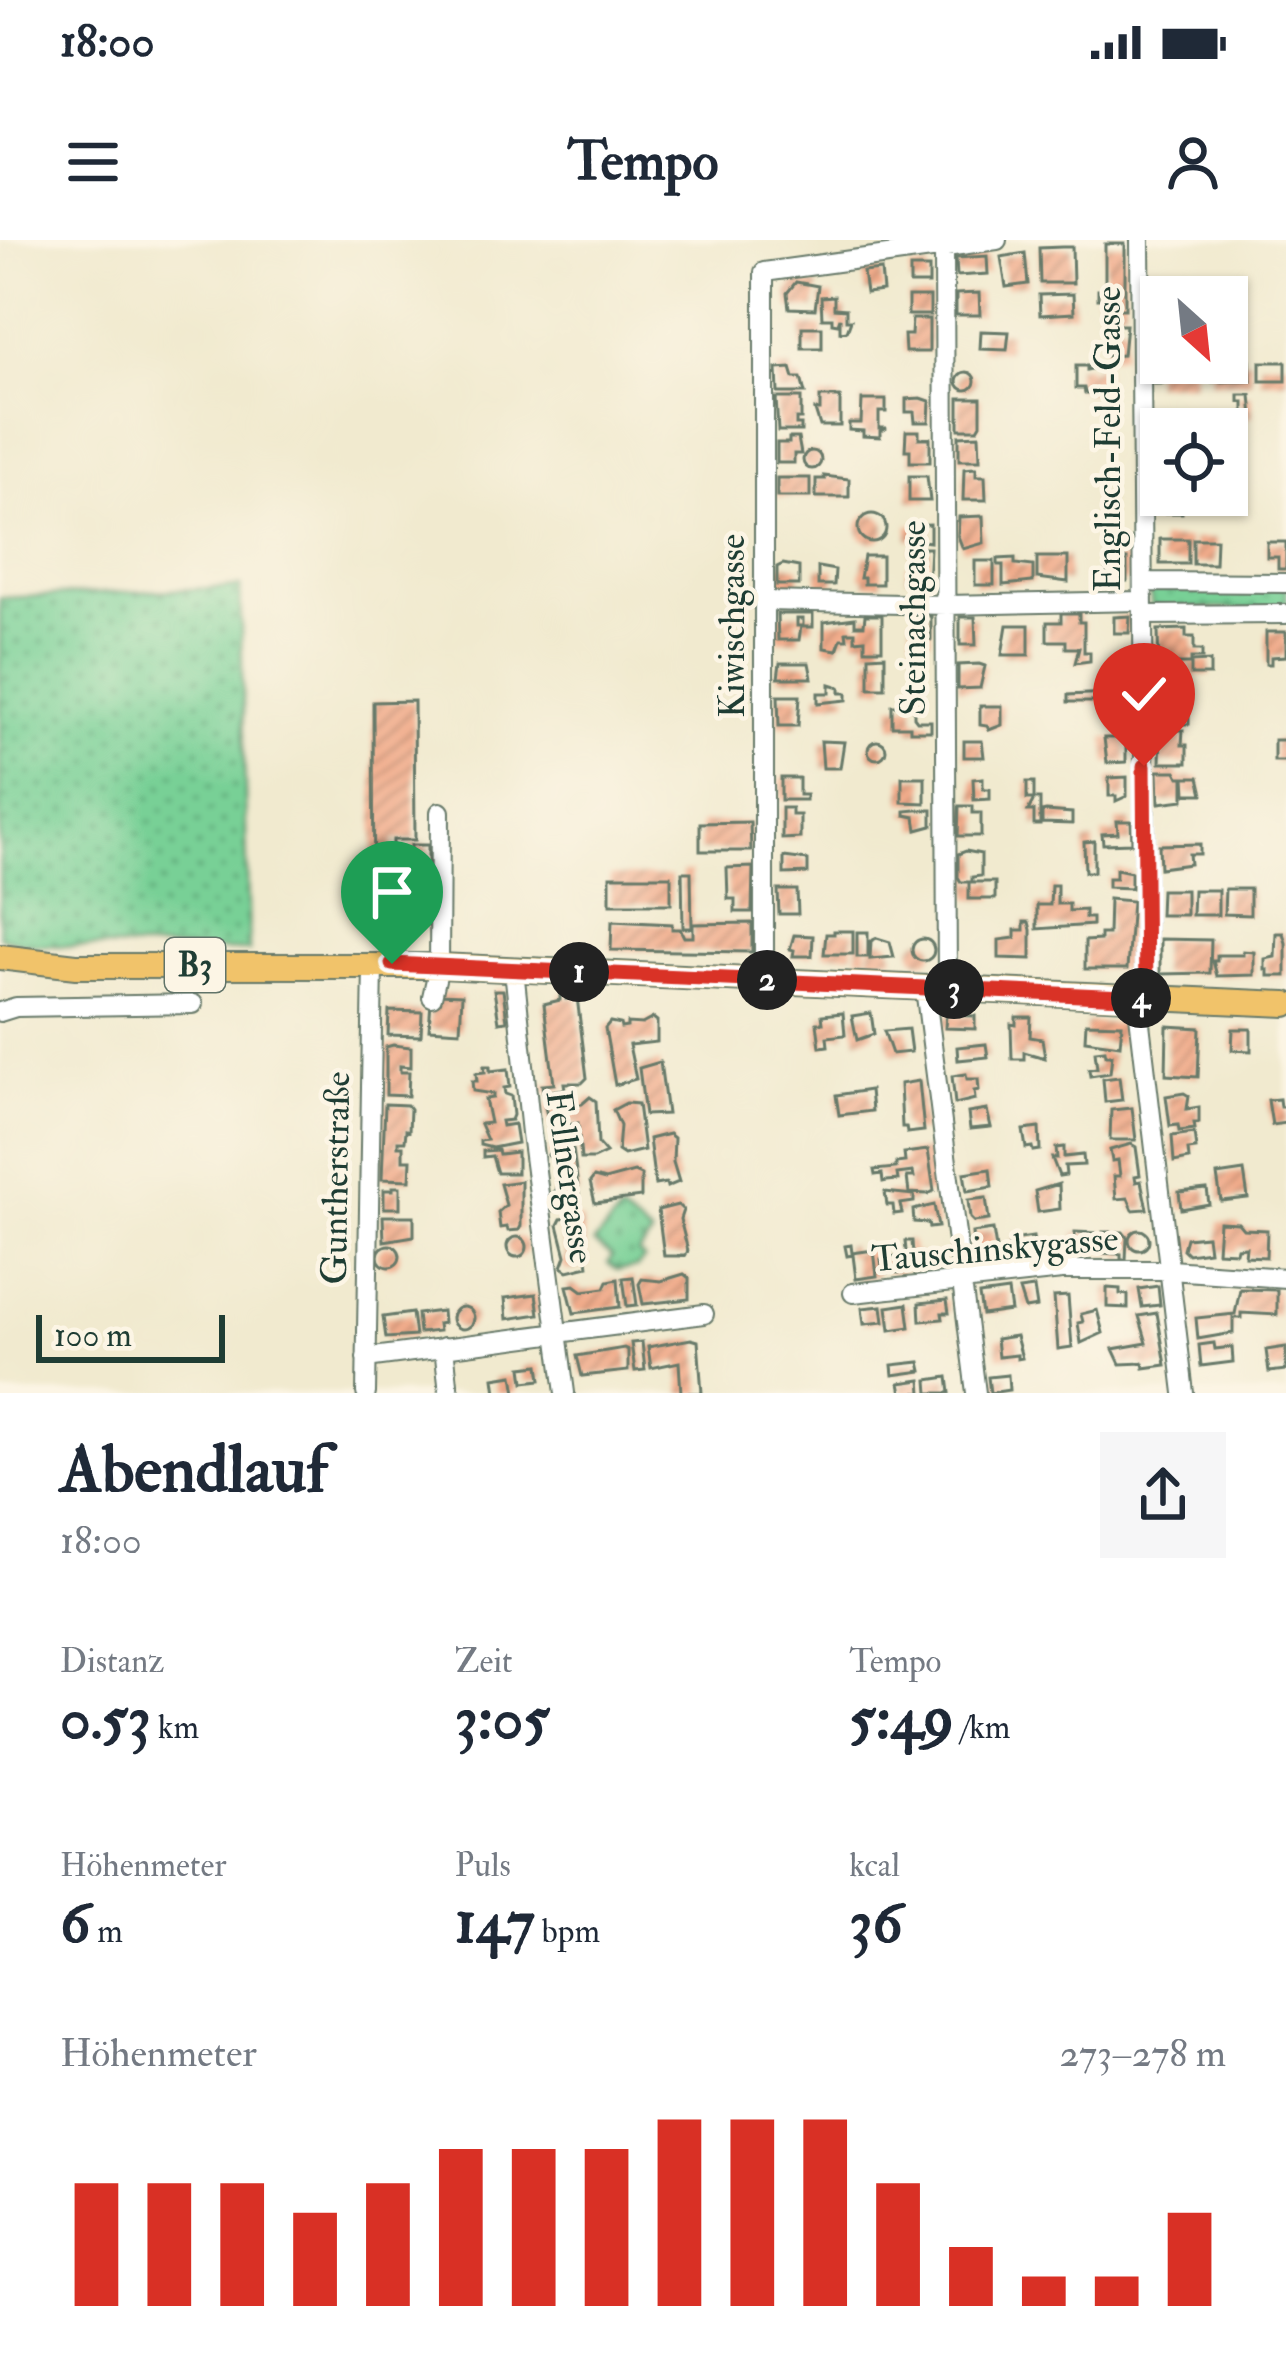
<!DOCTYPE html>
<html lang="de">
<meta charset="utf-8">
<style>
body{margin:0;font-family:"IM FELL Double Pica",serif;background:#f6f6f7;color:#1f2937;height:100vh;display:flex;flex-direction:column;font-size:45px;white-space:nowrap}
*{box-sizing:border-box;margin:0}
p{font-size:39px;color:#747a83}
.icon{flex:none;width:66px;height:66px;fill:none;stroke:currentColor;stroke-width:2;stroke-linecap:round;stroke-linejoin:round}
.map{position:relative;height:1153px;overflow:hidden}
.sheet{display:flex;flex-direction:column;background:#fff;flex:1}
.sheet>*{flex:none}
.needle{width:78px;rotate:153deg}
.controls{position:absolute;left:1140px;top:36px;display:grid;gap:24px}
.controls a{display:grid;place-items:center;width:108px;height:108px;border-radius:0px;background:#fff;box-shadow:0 3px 9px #0004;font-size:60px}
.scale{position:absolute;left:36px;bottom:30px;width:189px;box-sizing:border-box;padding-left:12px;border:6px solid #1f3d34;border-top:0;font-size:33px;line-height:42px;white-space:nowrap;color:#1f3d34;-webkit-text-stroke:9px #fcf5e5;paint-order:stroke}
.pin{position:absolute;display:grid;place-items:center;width:102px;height:102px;color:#fff;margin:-123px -51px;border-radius:50% 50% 50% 0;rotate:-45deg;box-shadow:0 0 12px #0007}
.pin .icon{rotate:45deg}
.km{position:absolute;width:60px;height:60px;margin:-30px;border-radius:50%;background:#222;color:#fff;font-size:33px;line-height:60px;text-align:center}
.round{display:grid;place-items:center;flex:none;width:126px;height:126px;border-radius:0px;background:#f6f6f7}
.head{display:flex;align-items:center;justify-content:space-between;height:204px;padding:0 60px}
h1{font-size:66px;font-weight:700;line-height:90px}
.metrics{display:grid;grid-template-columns:repeat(3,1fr);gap:18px;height:204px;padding:12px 60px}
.metrics div{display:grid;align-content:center}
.metrics b{font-size:60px;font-weight:700}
.metrics small{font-size:33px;font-weight:400}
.metrics p{font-size:33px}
.chart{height:336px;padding:24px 60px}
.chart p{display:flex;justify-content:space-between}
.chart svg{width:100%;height:216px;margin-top:12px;stroke:#d93025;stroke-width:6}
.status{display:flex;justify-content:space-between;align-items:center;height:84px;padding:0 60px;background:#fff;direction:ltr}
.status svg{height:33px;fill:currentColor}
header{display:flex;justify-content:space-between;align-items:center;height:156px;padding:0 60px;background:#fff;font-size:54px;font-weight:700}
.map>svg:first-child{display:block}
.green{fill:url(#green-dots);stroke:#4c8665;stroke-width:3}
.building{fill:url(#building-hatch)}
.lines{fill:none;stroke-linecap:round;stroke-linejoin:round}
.minor-casing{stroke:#687a6a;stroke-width:22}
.major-casing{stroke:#687a6a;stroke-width:28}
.minor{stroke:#fff;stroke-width:18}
.major{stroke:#f1c36a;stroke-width:24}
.route-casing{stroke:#fff;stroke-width:24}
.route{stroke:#d93025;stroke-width:15}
.labels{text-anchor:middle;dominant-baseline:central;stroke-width:9;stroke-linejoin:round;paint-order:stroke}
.shield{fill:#fcf5e5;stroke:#617469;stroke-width:3}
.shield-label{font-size:33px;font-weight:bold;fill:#1f3d34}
.street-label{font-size:36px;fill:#1f3d34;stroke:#fcf5e5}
</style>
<div class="status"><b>18:00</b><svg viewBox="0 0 49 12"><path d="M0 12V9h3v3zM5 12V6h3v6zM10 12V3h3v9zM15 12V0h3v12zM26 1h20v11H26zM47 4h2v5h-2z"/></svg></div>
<header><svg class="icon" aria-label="menu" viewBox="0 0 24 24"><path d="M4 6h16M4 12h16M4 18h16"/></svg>Tempo<svg class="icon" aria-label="person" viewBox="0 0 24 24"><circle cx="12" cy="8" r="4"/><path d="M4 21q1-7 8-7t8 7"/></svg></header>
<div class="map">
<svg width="1286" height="1153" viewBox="0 0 1286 1153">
<defs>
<pattern id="green-dots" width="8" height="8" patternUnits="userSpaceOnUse" patternTransform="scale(3)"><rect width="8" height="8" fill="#78d096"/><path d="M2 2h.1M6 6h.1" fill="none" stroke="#62aa7b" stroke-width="1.8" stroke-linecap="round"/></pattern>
<pattern id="building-hatch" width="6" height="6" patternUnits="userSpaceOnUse" patternTransform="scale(3)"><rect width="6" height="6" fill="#f1ac8b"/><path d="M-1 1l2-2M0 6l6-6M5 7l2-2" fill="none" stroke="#c38d72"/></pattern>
</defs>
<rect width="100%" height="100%" fill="#fcf5e5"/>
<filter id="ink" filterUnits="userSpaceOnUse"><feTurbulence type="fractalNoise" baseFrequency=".00833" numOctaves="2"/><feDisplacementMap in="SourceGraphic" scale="24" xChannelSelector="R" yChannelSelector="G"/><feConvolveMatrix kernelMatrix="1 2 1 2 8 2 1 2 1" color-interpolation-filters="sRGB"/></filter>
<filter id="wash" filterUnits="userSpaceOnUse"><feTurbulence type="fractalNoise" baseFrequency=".004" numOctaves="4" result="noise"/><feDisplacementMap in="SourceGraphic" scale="48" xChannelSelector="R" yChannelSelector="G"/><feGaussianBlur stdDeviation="2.7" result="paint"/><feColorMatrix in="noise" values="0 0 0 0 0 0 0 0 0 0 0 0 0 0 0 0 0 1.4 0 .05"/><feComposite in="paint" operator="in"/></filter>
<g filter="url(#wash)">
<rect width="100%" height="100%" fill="#f1eacf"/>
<path class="green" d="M1286,346V369L1152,368L1149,348Z
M240,347L249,711L32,705L0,697V358Z
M620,972L652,996L638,1013L644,1019L637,1027L617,1030L608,1023L612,1016L594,1003Z"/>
<g id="blocks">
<path class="building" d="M1105,4H1125V69H1105V59H1098V50H1105Z
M1062,7H1072L1073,43H1040L1039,8Z
M1025,13L1028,44L1006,47L1001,17Z
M987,16L988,34L957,36L956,18Z
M910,28H929V44H910Z
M881,30L883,51L866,53L863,32Z
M796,42L818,46L815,69L789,68L787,53Z
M979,53L980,75H956V54Z
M1073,54L1074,73L1040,75L1039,55Z
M834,56V68L846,69V80H851L847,91L840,92V78L838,84L832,83V78H822L821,57Z
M908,57H930V75H908Z
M912,79H929V112H905L904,95H911Z
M1106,85H1126L1123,115L1107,116Z
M802,87H822V108H802Z
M981,91L1009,92L1007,110L980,109Z
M1250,120L1251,141L1211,142V123Z
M1260,122H1286V141H1260Z
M1193,123L1194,143L1154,144V124Z
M1076,126H1087V130L1106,126L1105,153H1085L1084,148H1076Z
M791,128L794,138H801L805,153H778L777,129Z
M957 141a9 9 0 1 1 18 0a9 9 0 1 1-18 0Z
M1239,155H1251L1253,177H1244V162H1239Z
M820,157H840V186H820L815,170H820Z
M776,158H801V179H796V185H801V191H778Z
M921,158L930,161L929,182H915L914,172H906V159Z
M959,158H981V184L978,189H959Z
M862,160H886V172H879V188H887L880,191V197L863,196V191L849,190V183H861Z
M906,191H919V198H930V222H910V210H905Z
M979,195L980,220H959V196Z
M1227,197H1242V216H1227Z
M789,198H798L801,214H794V223H777V203H789Z
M803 220a9 9 0 1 1 18 0a9 9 0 1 1-18 0Z
M976,228V236H985L986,260H963L964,229Z
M824,236L849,239V257H816V239H825Z
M909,236H927L930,261H909Z
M777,238H810V257H777Z
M1161,255H1182V273H1161Z
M858 288a14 14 0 1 1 28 0a14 14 0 1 1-28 0Z
M983,276L984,303L963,309L958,296L959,277Z
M930,284V302L908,299V285Z
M1160,299H1188V324H1160Z
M1193,299H1216L1215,324H1193Z
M1267,302H1286V329H1278V317H1267Z
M910,308H930L928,343H913V338H906V324H913Z
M864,316H882V344H864V338H860Z
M1037,317H1068V342L1037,338Z
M1015,318V324L1033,326V342L1003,345V325H998V319Z
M1127,319V341L1114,344V341H1106V320Z
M975,321H994V345H975Z
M783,324L799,327V345H777V327Z
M818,327L835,330L834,345H818Z
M1061,373H1079V382H1084V412H1090V421L1075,423L1079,408H1066V401H1047V382H1061Z
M777,374H813V387H803V379H797V386H801L799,400H778Z
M865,375H882V409H865V399L855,400V392H846L847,399H841L837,410L824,408V382L855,378V385H864Z
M911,376H931V400H924V404L911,400Z
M1130,376L1129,393H1114V377Z
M960,377H975L976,405H960Z
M1007,385H1029V415H1002Z
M1186,389V397H1194V410H1202V418H1191V422L1210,421V435H1191V424H1178V433H1159L1158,390Z
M1266,392H1286V416L1271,417V424H1266Z
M885,415V448H869V416Z
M780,423H809L812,438H778Z
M979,424L985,426L980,448L958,449V425Z
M1106,424H1129L1131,443L1125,453H1130V472L1116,473V462H1068V455L1109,453L1106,438H1102Z
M830,444L840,447V453H847V460L818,463V453H830Z
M1161,448H1183L1181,466H1189V484H1161Z
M778,456H800L798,486H779Z
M414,461L415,600H393L392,668H411V605H428V686H374L373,462Z
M892,465H914V477L917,481H931V491H910V486H892Z
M980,466H1002V485L989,490L987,486L980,485Z
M1161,490H1183L1182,505H1187V523H1160Z
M1104,498H1126V522L1107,523Z
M1274,500H1286V521H1274Z
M821,501L844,502L840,528H823Z
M964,501H982L984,517H964Z
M868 510a9 9 0 1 1 18 0a9 9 0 1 1-18 0Z
M1158,531H1176L1179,537H1184V560L1159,563Z
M902,537H925V563L902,562Z
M1127,537V556L1116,561V556H1109V538Z
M1185,537H1199L1203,554H1186Z
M781,538H799V555H806V560H781Z
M983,538V549H990V559L974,560L973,539Z
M1027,542H1034V559H1040V585H1034V571H1028L1034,559H1027Z
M959,566H973V573H981V596H958Z
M782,568H792V575H800V598L782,599Z
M916,570H932V586L917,590L915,577L905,575V571Z
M1046,571L1072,573V584L1042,583V572Z
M1117,581H1131L1132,603L1103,604L1102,594L1118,593Z
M750,582L751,611H700V583Z
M1094,601V632H1085L1084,602Z
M1200,604V614H1189L1190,624L1160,628L1159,605Z
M966,611L981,614V636L972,637V642H995V659H969V642H961L958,637V614Z
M784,617L808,620V633L784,634Z
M753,627L752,672H735V659H728L727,628Z
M1116,629L1131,632V648L1108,647V638H1116Z
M682,632H691L692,688H683Z
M610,636H671V664H610Z
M1051,645H1057V664H1069V671L1085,670V678H1092V685L1037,689V665H1050Z
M1225,649H1250V675L1224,674Z
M778,650H797L798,674H779Z
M1161,650H1186V675H1160Z
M1193,650H1218V675H1192Z
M1109,659L1132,661L1127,729H1085V701L1100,700V694H1108Z
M612,681L672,684V689H680L684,697H693V684L752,683V712L611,710Z
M1024,682H1029L1031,690V719L999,718V700L1015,698V690H1024Z
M834,691H853V714H824L826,694H834Z
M857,692H868V717H857Z
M1276,693H1283L1286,703V736H1268V730H1265V719L1275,717Z
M794,695L813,696L812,716H793L794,710L790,709Z
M877,698L890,702L894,717L870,719L871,701Z
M912 710a11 11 0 1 1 22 0a11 11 0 1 1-22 0Z
M1160,699L1211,700L1210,733L1160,734Z
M1243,711L1254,712V735L1217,736L1213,721H1217V715H1243Z
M494,750H503L507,781L499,782Z
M565,753L566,759L577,757L587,838L582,843H564L565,849L543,852L542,845L554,844L544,764L560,760V754Z
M437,754L462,755L460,791L429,789L431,761Z
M389,771L422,772L421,796L388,795Z
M843,773L845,795L827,797L828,806L820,807L817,783H823L822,775Z
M871,773L874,794L857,800L852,776Z
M946,775L975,776V789L945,788Z
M1016,777H1031L1030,797L1042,799L1045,818L1024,812V819H1012L1011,784L1016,785Z
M653,778L657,781V802L629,805L636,839L615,845L605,788L610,782L620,784L621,788L627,787V783L642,784Z
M1086,783L1122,784L1120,805L1085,800Z
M1167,786L1200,788L1198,837L1166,835Z
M908,789L911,812L892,814L884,791Z
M1233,789H1251V811L1232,810Z
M986,804L988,817L958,820L957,807Z
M393,805L411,807V827L400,826V832H409L408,856L386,855V807Z
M1105,810L1106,815H1112L1110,833L1090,836L1089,829L1097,828L1095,811Z
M660,822L667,874L645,875L639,828Z
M484,826H490V831L508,829L510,847L504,848L505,854L511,856L513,875L511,880L501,881L502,886L514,884L517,903L492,908L480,905V901L487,900L480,884L490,883L485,859L493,858V854L473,851L472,841H477L476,833L485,832Z
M966,834L967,839H978L979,850L974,851L975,859L955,864L952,836Z
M1119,837L1122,860L1105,862L1103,839Z
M919,841L924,891L907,893L906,887H902L900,844Z
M870,850L872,871L839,875L836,855Z
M1184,853L1189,856L1187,869L1199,867V883H1194L1195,889L1179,891L1178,885L1170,886L1166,856Z
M590,857L596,861L598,904L606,913L593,919H581L578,883L550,888L545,867L550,862L560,867L582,864Z
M1279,859L1280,867H1286V883L1272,885L1268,860Z
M626,863L638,864L644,910L624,915L618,911L620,886L613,870Z
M385,864L407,865L410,869L409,891L406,890L405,901H398V906H403V920H411L410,940L382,939Z
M1132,868L1136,900H1110L1111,870Z
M987,870L991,887L970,889L968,873Z
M1039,888L1040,910L1033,911L1032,907L1026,908L1023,890Z
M1194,893L1196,909L1188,910L1189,919L1174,922L1172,896Z
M669,894L674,898L673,922L679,942L667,947L666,943L655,945L649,899Z
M1131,904L1136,907L1140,935L1135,936L1136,942L1141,941L1147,969L1133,970L1128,958L1116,959L1114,936H1120L1118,920L1112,921L1110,910Z
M561,907L573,909L579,954L559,960L553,955L557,945L554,923L548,915L552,908Z
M1064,907V917L1083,915L1084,925L1065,926L1066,935L1059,936L1052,918H1057L1056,908Z
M498,910L499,914L517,912V933H497L492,916L483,917V911Z
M928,910L934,951L928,954L909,953L907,937H914L913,932L897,934L898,940L887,941L883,942L882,934L875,935L874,930L896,928V923L905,922L904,913Z
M990,929L992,947L967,951L964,933Z
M1244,931L1248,958L1221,961L1217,935Z
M634,932L641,935V957L595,963L590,942L594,937L605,940Z
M521,941V986L519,990L508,991L507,987L500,988L498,972L506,965L500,944Z
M1059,944L1060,969L1038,972L1035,951Z
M393,947H400V968H384V950H393Z
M1207,949L1209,964L1181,969L1179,952Z
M885,952L914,955V962L900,964L902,973L894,974L893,965H887Z
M986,958L989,980L974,982L970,978L968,960Z
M678,965L683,970L680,979L688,1011L685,1016H664L658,970Z
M934,965L938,987L929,988L928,983L914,982L913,970Z
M383,976H414V996L384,1001Z
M570,978L582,979L588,1026L568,1031L562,1027L566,1016L558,985L561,979Z
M1219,982L1238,983L1243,989L1267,990L1266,1017L1245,1016L1246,1007L1237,1008L1236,1012L1217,1011Z
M1129 1000a10 10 0 1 1 20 0a10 10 0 1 1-20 0Z
M993,990L998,1021L975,1024L972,993Z
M1075,992L1095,993L1094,1012L1075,1011Z
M1103,992H1123L1127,997L1126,1020H1121V1014L1104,1013Z
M1207,996L1209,1011L1188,1014L1183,1009L1186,998Z
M507 1007a10 10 0 1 1 20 0a10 10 0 1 1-20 0Z
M1033,997L1036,1016L1016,1019L1015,1015L1010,1016L1009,1005L1014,1004L1013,1000Z
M905,1001H912L913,1014L921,1013L919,1030L908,1031Z
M851,1005L852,1013L874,1010L877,1036L856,1039L853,1015L847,1016L845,1006Z
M378 1016a11 11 0 1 1 22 0a11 11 0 1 1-22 0Z
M899,1016L902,1033L883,1032L881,1019Z
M684,1034L689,1038V1059L643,1064L639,1044L642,1039L661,1041Z
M633,1037L637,1065L627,1066L623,1038Z
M618,1039L620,1067L574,1073L567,1046L575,1045L583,1051L605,1048L608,1041Z
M1158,1046L1160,1065L1142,1067L1139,1049Z
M1034,1048L1037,1067L1025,1069L1019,1050Z
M1107,1048L1120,1049V1054L1128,1055V1068L1107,1067Z
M1240,1049L1277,1050V1075L1241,1073V1078H1233V1093L1198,1099L1196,1078L1235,1074Z
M1008,1051L1011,1071L982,1075L979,1055Z
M536,1054L539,1074L507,1079L505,1058Z
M1068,1056L1072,1107L1058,1109L1054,1057Z
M947,1060L949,1073H942L943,1079L920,1081L919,1063Z
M907,1064L910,1087L890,1090L887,1067Z
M882,1066L884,1082L864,1084L862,1068Z
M452 1078a11 11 0 1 1 22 0a11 11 0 1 1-22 0Z
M1097,1070L1103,1093L1081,1103L1078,1083L1083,1082L1081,1074Z
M442,1071L443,1083L438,1084L439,1091L419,1093L417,1074Z
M412,1073L415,1096L386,1098L383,1077Z
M1157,1073L1166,1125L1144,1128L1143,1123L1120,1124L1113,1109L1147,1103L1139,1076Z
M1016,1096L1022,1118L1017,1119V1115L998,1117L996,1099Z
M691,1099L698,1101L702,1153H681L679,1122L651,1128L648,1107Z
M642,1102L645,1130L635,1131L631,1103Z
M1214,1103L1215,1109L1232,1107L1233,1122L1201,1126L1199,1105Z
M1286,1107V1130L1269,1132L1266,1110Z
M624,1108L628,1110V1131L582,1136L577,1116Z
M920,1122L922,1131L893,1135L892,1125Z
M539,1125L541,1140L524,1142L522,1127Z
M513,1135L516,1153H496L494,1138Z
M1008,1135L1009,1150L990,1153L988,1137Z
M948,1137L950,1153H929L928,1140Z
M921,1140L922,1153H902L900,1143Z"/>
</g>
</g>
<g filter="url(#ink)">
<use href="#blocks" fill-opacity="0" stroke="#687a6a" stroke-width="3"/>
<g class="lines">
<g class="minor-casing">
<path id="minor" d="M1140,0L1146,758
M944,7L947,749
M1143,342L1286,343
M766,361L947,365L1142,361
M1143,375L1286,374
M514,729L531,893L565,1153
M764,740V32L997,0
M925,748L976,1153
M432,757L439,726L440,572
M1137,758L1184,1153
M0,772L16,767L193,764
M853,1053L1062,1030H1170L1286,1038
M444,1107L449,1153
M366,1118L704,1074
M366,1153L373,724"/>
</g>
<g class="major-casing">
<path id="major" d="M0,717L76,726H439L1286,764"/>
</g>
<use href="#minor" class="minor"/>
<use href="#major" class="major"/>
</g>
</g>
<g class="lines" filter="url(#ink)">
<g class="route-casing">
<path id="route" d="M392,724L1146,758L1144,526"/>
</g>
<use href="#route" class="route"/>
</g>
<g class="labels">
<rect class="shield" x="165" y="698" width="60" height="54" rx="9"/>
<g class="shield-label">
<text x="195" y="725">B3</text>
</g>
<g class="street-label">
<text transform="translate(1108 199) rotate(-90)">Englisch-Feld-Gasse</text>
<text transform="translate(913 378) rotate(-90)">Steinachgasse</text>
<text transform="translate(732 386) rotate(-90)">Kiwischgasse</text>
<text transform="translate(570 937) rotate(82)">Fellnergasse</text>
<text transform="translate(336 938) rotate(-89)">Guntherstraße</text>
<text transform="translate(995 1009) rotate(-5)">Tauschinskygasse</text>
</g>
</g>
</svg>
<div class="controls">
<a><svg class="needle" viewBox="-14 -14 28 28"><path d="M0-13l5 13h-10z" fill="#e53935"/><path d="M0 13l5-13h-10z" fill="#747a83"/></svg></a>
<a><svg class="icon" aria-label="locate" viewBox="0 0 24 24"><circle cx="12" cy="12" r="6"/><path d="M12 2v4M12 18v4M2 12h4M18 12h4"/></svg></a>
</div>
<div class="scale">100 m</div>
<div class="pin" style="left:392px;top:724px;background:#1e9e55"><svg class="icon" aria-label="arrive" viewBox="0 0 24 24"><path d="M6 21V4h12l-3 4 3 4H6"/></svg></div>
<div class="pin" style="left:1144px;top:526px;background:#d93025"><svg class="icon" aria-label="check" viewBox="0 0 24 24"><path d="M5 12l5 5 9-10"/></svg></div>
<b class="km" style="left:579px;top:732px">1</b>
<b class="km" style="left:767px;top:740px">2</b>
<b class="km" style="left:954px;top:749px">3</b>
<b class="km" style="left:1141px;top:758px">4</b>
</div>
<section class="sheet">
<div class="head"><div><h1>Abendlauf</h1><p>18:00</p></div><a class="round"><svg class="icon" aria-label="share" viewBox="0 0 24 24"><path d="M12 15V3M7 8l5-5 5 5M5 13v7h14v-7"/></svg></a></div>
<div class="metrics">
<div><p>Distanz</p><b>0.53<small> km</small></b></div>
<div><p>Zeit</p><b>3:05</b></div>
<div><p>Tempo</p><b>5:49<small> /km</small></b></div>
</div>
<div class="metrics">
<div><p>Höhenmeter</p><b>6<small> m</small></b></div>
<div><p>Puls</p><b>147<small> bpm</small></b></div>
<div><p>kcal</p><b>36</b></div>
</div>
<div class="chart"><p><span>Höhenmeter</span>273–278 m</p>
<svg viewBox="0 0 160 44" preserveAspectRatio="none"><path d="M5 44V19M15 44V19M25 44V19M35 44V25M45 44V19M55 44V12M65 44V12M75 44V12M85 44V6M95 44V6M105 44V6M115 44V19M125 44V32M135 44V38M145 44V38M155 44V25"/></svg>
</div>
</section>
